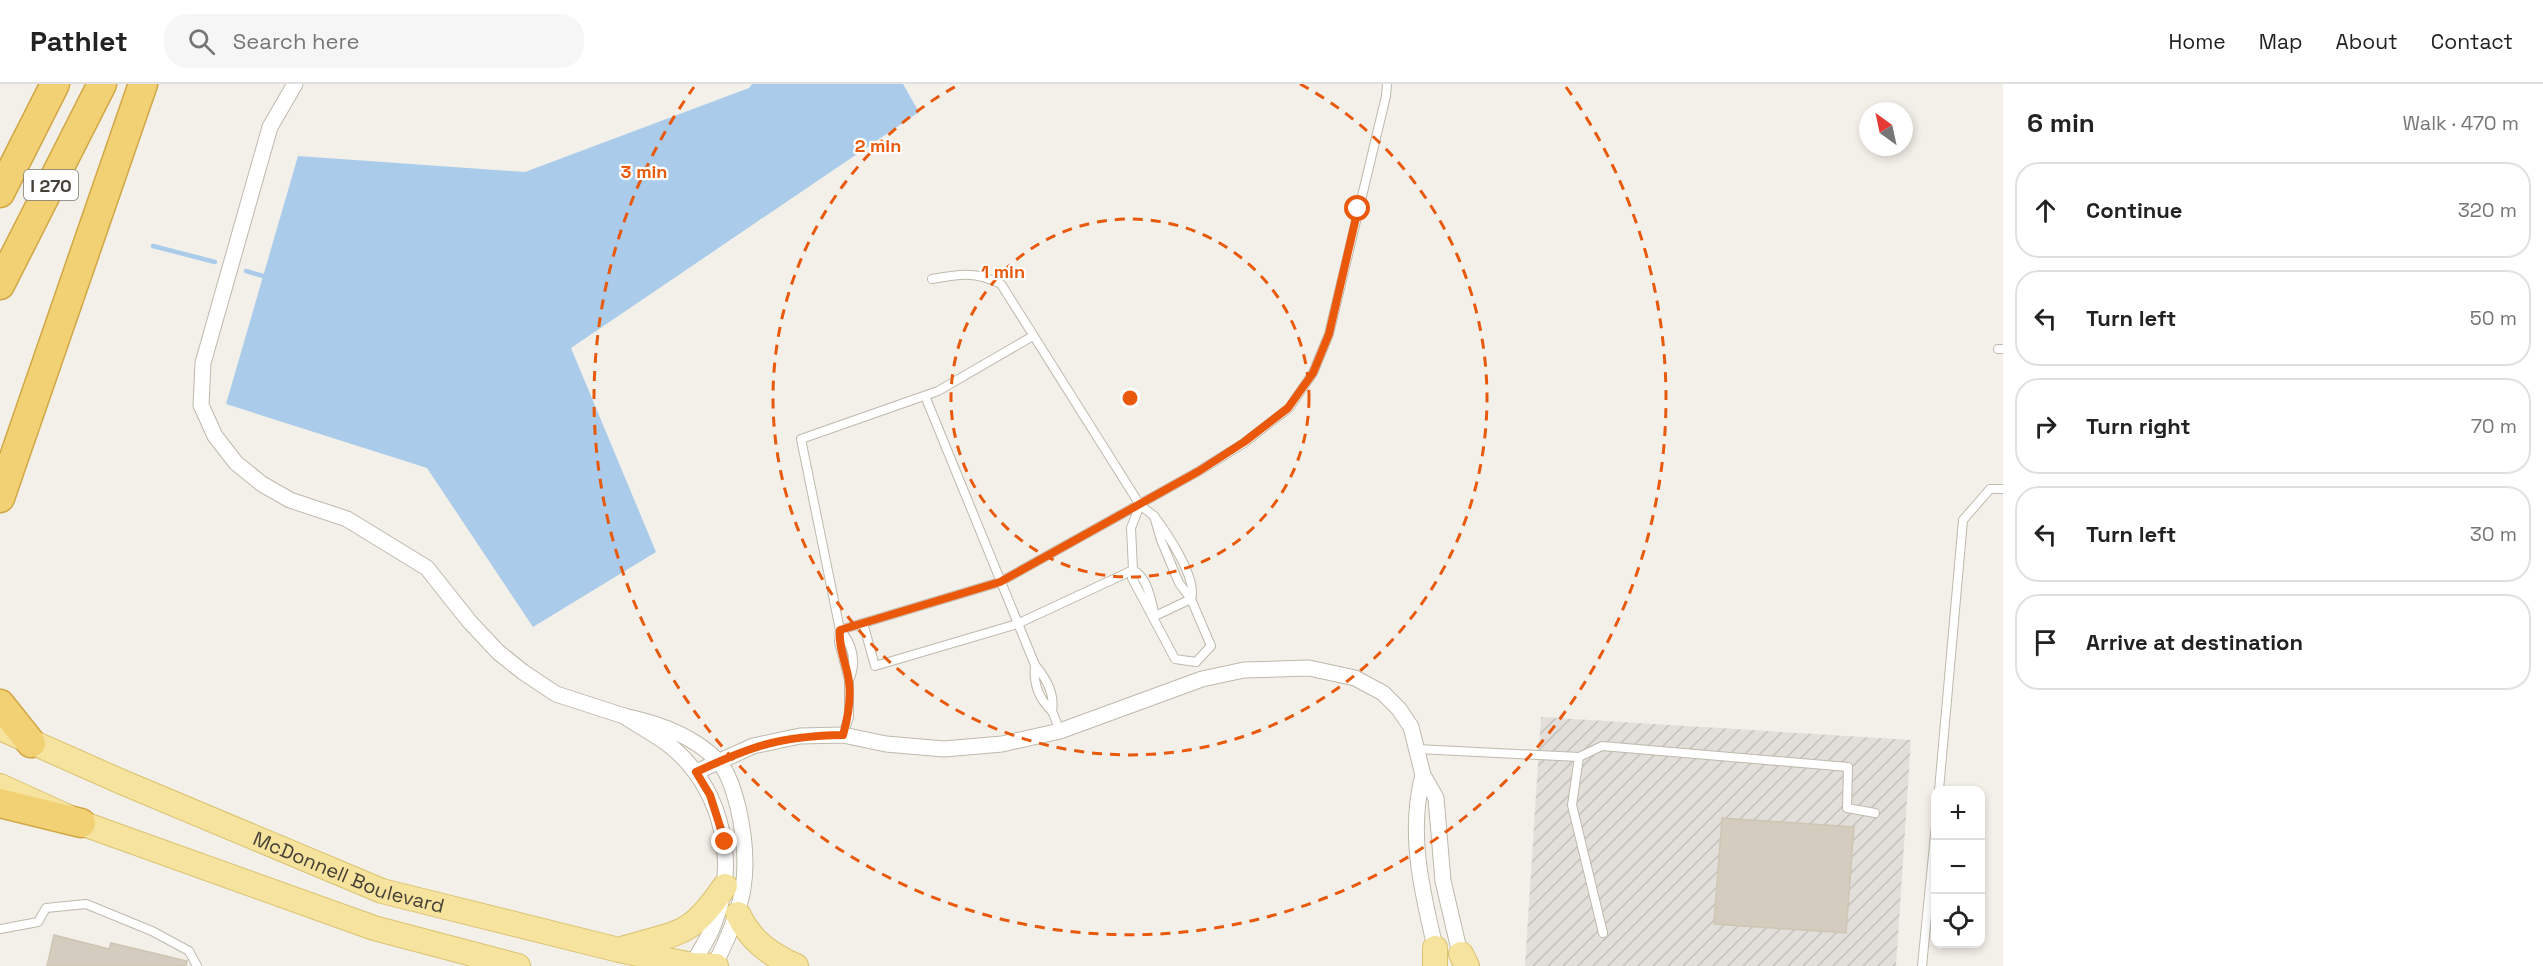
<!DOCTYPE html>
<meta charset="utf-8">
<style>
:root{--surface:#fff;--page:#f6f6f6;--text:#222;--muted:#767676;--line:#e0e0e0}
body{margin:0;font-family:"Space Grotesk",sans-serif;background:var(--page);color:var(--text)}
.controls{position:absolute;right:18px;bottom:18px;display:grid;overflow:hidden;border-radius:12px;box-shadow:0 3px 9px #0003}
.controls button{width:54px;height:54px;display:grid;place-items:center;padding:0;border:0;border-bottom:2px solid var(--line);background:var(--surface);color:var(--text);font:30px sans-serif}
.compass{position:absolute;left:1859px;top:18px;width:54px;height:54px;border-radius:50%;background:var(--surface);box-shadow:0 3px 9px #0003;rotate:327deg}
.stop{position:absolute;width:18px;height:18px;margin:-14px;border:4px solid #ea580c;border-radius:50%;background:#fff}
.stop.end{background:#ea580c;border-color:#fff;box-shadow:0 2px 6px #0008}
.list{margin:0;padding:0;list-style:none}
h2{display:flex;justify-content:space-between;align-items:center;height:78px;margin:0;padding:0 24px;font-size:26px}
h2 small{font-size:20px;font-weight:400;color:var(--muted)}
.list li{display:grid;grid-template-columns:39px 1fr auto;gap:18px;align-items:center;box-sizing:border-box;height:96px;margin:0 12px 12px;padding:0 12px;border:2px solid var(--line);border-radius:24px}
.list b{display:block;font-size:22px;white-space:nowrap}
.list em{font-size:20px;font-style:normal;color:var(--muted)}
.icon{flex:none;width:33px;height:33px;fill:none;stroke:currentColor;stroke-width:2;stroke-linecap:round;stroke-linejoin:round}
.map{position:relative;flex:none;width:2003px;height:882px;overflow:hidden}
header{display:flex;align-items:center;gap:36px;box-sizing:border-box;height:84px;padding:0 30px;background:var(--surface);border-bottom:2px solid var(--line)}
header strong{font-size:28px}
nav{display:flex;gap:33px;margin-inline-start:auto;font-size:21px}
.search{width:420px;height:54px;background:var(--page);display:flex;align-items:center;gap:15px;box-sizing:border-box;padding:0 21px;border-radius:24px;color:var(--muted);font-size:22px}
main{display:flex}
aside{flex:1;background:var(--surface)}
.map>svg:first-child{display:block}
.industrial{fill:url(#industrial-furrows)}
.water{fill:#aaccea}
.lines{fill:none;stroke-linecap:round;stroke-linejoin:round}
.stream{stroke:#aaccea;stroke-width:4.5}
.building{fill:#d4cdbf;stroke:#cec5b3;stroke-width:1.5}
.service-casing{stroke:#beb9ac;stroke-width:10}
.minor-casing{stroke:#beb9ac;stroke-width:17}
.primary-casing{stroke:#dac26f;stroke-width:26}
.motorway-casing{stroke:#d1a745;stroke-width:31}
.service{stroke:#fff;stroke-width:8}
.minor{stroke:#fff;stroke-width:15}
.primary{stroke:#f6e39e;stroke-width:24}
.motorway{stroke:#f2d174;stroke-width:28}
.route{stroke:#ea580c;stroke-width:8}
.ring{fill:none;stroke:#e8590c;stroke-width:3;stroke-dasharray:10 8}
.labels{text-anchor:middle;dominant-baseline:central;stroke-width:4.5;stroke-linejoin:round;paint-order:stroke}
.shield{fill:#fff;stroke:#7e7a74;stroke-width:1.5}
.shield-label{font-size:18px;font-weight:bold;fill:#464138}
.street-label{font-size:20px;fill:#464138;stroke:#fff}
.centre{fill:#e8590c;stroke:#fff;stroke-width:3}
.ring-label{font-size:18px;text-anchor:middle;font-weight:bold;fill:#e8590c;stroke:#fff;stroke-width:4.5;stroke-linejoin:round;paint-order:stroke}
</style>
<header>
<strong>Pathlet</strong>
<div class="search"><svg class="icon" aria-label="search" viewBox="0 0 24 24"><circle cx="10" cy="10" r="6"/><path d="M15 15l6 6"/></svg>Search here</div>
<nav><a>Home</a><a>Map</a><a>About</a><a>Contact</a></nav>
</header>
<main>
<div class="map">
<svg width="2003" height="882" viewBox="0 0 2003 882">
<defs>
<pattern id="industrial-furrows" width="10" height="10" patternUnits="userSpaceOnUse" patternTransform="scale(1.5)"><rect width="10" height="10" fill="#e2dfda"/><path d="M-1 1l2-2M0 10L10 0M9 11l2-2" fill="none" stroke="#c3c1bc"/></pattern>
</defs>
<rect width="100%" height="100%" fill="#f3f0e9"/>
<!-- industrial -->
<polygon class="industrial" points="1541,633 1911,656 1896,882 1525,882"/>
<!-- water -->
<polygon class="water" points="752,0 903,0 919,28 571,264 656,468 533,543 427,384 226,320 298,72 525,88 749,4"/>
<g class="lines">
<!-- stream -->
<g class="stream">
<polyline points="153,162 215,178"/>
<polyline points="246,187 263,192"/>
</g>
</g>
<!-- building -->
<g class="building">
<polygon points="1722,734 1854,743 1846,849 1714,840"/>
<polygon points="54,851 109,865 111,859 187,877 186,882 47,882"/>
</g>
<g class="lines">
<!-- service casing -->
<g class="service-casing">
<g id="service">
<polyline points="1033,252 938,307 801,355 840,546 1000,498 1199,387 1244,359 1289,324 1313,289 1329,250 1386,12 1387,0"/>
<polyline points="1998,265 2003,265"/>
<polyline points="925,312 1035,581"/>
<polyline points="1140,421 1154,432 1161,456 1179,499 1191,515 1211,562 1196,578"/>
<path d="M1154,432c13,17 44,63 37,83l-36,17c-4,-15 -7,-39 -22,-46l-1,8 43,81 21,3"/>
<path d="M863,539l12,43 142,-42 116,-54 -2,-42 9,-23 -139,-221c-26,-13 -41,-10 -69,-5"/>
<path d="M840,546c13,14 17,33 9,50l-10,-38z"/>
<path d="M1035,581c11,13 20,30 17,46 -13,-12 -19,-28 -17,-46z"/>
<polyline points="1052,627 1060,647"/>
<polyline points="843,651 849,633 849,596"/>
<polyline points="1417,665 1579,673 1572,721 1603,849"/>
<polyline points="1579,673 1602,662 1848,683 1847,724 1875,729"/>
<polyline points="1939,706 1963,436 1990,405 2003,405"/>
<polyline points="0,845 38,838 46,824 86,820 152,847 189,867 197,882"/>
<polyline points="1922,882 1936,741"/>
</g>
</g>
<!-- minor casing -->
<g class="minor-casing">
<g id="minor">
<polyline points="295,0 270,43 203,279 201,321 215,352 236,379 262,400 290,416 347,435 427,484 469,537 498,568 523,588 556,610 624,632"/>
<polyline points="696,688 753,662 800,652 843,651 886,660 944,665 1002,660 1060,647 1202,595 1244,586 1309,584 1355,594 1383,609 1399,625 1411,643 1423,691 1436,714 1443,797 1462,878"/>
<path d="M1423,691c-16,61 0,120 14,180"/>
<path d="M691,882c8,-14 19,-29 24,-45 23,-59 7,-130 -41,-172 -15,-13 -34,-22 -50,-33 34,7 69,19 94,45 11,12 16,31 20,46 15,66 6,100 -24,159"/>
</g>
</g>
<!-- primary casing -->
<g class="primary-casing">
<g id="primary">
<path id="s1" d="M0,644l122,54 260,109 237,59 73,15 24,1"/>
<polyline points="0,702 81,739 374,844 518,882"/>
<path d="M738,830c13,27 31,40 58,52"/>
<path d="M625,864c56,-17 64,-10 100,-62"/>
<polyline points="1435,864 1435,882"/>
<polyline points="1461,870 1467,882"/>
</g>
</g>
<!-- motorway casing -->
<g class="motorway-casing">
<g id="motorway">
<polyline points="0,109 55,0"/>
<polyline points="0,201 102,0"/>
<polyline points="0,414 143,0"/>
<polyline points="0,620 31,659"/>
<polyline points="0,719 81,739"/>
</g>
</g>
<!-- service -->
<use href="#service" class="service"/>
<!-- minor -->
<use href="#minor" class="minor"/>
<!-- primary -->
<use href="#primary" class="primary"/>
<!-- motorway -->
<use href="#motorway" class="motorway"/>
</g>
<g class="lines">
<!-- route -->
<path class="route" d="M725,758l-15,-47 -14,-23c56,-26 84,-36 147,-37 5,-17 8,-35 6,-53 -2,-17 -11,-34 -9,-52l160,-48 199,-111 45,-29 44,-34 25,-35 16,-39 29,-125"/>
</g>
<!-- distance rings -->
<g class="ring">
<circle cx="1130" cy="314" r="179"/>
<path d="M1300 0A357 357 0 1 1 960 0"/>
<path d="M1566 3A536 536 0 1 1 694 3"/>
</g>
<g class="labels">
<!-- shield labels -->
<rect class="shield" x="24" y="86" width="54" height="30" rx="4.5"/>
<g class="shield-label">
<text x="51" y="101">I 270</text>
</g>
<!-- street labels -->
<g class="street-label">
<text stroke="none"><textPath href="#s1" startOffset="378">McDonnell Boulevard</textPath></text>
</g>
</g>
<circle cx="1130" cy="314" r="9" class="centre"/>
<g class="ring-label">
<text x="878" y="68">2 min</text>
<text x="644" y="94">3 min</text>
<text x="1003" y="194">1 min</text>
</g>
</svg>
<div class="controls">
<button>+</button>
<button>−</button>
<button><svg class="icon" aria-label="locate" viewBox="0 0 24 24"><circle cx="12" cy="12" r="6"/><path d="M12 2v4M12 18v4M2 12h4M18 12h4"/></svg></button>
</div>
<svg class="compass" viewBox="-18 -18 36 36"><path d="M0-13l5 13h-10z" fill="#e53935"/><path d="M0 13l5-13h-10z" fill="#767676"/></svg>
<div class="stop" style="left:1358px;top:125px"></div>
<div class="stop end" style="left:725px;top:758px"></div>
</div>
<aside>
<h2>6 min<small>Walk · 470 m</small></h2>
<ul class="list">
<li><svg class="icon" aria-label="ahead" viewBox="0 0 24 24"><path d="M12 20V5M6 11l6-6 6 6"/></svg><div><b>Continue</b></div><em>320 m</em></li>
<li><svg class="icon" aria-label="left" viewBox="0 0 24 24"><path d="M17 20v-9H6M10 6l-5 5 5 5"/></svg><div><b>Turn left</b></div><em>50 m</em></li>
<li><svg class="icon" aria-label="right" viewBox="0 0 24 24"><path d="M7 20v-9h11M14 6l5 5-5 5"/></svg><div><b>Turn right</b></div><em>70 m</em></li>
<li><svg class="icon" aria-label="left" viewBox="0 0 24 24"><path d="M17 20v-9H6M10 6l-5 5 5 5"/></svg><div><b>Turn left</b></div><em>30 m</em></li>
<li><svg class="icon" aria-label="arrive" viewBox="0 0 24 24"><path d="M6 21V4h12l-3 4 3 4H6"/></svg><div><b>Arrive at destination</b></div></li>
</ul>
</aside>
</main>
